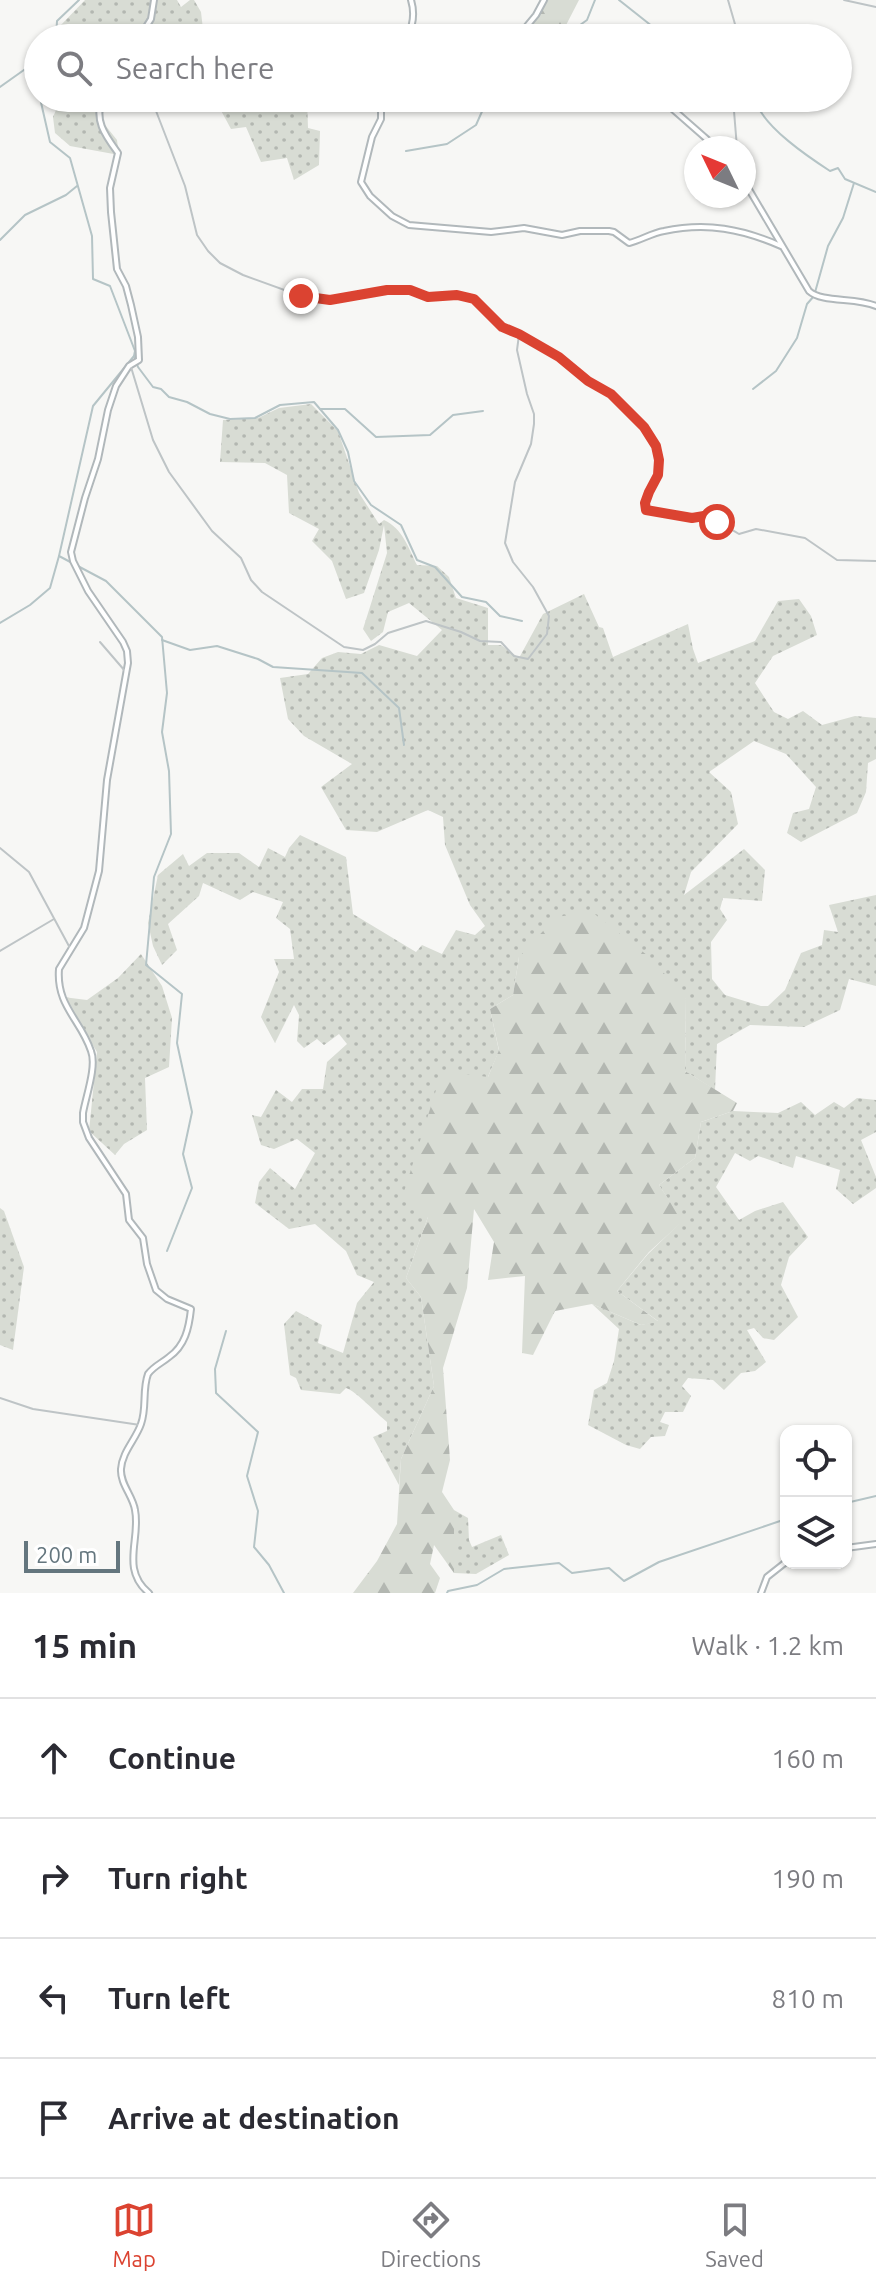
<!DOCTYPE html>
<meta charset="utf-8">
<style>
:root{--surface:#fff;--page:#f2f2f3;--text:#2b2b33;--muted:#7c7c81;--line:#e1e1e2;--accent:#db4331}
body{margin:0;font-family:Ubuntu,sans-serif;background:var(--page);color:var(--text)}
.controls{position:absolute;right:24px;bottom:24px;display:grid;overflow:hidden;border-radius:16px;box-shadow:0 2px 6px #0004}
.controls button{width:72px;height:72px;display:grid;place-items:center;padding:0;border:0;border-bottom:2px solid var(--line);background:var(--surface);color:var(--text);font:40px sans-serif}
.compass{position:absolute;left:684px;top:136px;width:72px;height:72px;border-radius:50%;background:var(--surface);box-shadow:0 2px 6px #0004;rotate:313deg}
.scale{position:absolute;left:24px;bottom:20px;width:96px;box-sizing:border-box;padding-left:8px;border:4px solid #64767e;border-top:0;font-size:22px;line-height:28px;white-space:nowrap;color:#64767e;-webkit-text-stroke:6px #fff;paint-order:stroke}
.stop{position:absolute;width:24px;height:24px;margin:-18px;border:6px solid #db4331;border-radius:50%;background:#fff}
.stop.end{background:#db4331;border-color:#fff;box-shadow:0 2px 8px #0008}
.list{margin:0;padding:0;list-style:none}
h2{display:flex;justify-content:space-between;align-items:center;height:104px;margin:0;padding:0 32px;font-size:34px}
h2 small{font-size:26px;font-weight:400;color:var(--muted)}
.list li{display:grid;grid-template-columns:52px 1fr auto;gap:24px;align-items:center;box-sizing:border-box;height:120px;padding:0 32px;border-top:2px solid var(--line)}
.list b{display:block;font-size:30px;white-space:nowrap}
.list em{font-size:26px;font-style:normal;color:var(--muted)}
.icon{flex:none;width:44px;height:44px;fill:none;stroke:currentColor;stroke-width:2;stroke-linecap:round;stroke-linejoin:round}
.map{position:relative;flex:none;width:876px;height:1593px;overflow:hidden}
.search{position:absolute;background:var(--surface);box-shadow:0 2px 6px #0004;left:24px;right:24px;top:24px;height:88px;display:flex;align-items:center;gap:20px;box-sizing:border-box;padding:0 28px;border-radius:44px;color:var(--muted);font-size:30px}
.sheet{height:584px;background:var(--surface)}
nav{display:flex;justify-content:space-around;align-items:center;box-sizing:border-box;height:112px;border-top:2px solid var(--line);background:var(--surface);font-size:22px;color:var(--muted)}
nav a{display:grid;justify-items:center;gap:4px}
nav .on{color:var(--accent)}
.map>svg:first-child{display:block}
.grass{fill:url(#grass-dots)}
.forest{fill:url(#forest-firs)}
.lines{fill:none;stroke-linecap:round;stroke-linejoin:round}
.stream{stroke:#b5c4c6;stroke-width:2}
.secondary-casing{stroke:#b1b8bb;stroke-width:8}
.street{stroke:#bec4c6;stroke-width:2}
.secondary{stroke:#fff;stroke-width:4}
.route{stroke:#db4331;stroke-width:10}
</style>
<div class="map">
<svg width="876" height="1593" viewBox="0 0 876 1593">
<defs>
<pattern id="grass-dots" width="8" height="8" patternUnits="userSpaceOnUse" patternTransform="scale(2)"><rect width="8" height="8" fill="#d8dcd4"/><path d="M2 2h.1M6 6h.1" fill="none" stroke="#b3b7b1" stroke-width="1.8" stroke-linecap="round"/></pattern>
<pattern id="forest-firs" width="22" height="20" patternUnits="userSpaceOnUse" patternTransform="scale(2)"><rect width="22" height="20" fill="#d8dcd4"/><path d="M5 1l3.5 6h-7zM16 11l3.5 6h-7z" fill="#b3b7b1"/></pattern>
</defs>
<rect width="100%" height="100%" fill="#f7f7f5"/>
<!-- grass -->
<g class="grass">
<polygon points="85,0 177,0 181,7 190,0 194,0 201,12 204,38 59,38 60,26"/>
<polygon points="50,98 108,98 101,120 117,140 119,155 70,146 55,133 53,117 56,110"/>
<polygon points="226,98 307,98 308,128 320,131 319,165 294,180 287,158 261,162 246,127 231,129 218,105"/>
<path d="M311,404l27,27 21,62 20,31 5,-4c19,9 24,27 33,45l20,1 12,11 7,21 32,10v37h13l18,13 24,-44 41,-20 15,33 4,1 10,29 75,-33 5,25 5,14 57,-22 23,-40 21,-2 12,17 6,19 -44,21 -18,27 19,29 14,7 15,-8 19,14 33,-9 21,2v41l-8,4 -2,29 -9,21 -56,29 -14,-9 6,-20 16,-4 7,-22 -30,-33 -32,-13 -45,31 22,20 7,32 -47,48 -7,23 60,-46 21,21 -3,31 -39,-3 -3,11 7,11 -16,22 1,37 13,16 36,11h7l17,-16 16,-37 21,-8 2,-15 14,2 -9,-27 47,-10v91l-27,-7 -9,31 -36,17 -54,-2 -33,19 -2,46 -30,-19 1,-72 -167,-42 -6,38 -23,14 9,42 -71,166 -22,61 15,19 13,89 -33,73 -2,26 -26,-48 14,-6v-9c-10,-8 -31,-31 -41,-34l-6,6 -39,-4 -5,-12 -6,-3 -6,-51 12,-13 26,14 -4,18 25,10 14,-50 17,-21 -17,-7 -11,-24 -31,-27 -26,5 -34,-26 4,-21 11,-14 25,21 20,-36 -18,-14 -23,10 -13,-4 -9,-30 9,2 15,-27 16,12 10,-13h21l4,-27 20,-18 -8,-10 -15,11 -7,-6 -13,9 -7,-7 2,-26 -5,-10 -19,38 -14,-26 18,-45 -5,-13h20l-4,-30 -14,-11 7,-16 -30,-10 -13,8 -37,-17 -4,13 -31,28 9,26 -15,15 -9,-19 -5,-23 10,-48 25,-21 6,12 18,-13h32l20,14 9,-19 17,9 4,-9 11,-13 46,22 7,57 63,38 6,-7 20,9 14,-24 19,5 10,-9 -15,-21 -25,-60 -2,-28 -15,-7 -51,22 -31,-2 -25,-43 31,-23 -48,-28 -16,-17 -8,-41 28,-4 14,-16 16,-6 23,2 18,-9 38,11 25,-26 -33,-27 -21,9 -5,20 -12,9 -8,-12 24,-76 -3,-28 -5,25 -15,43 -18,6 -14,-38 -20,-20 7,-12 -30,-16 -2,-38 -22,-12 -45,-1 3,-42 35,-2 21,-10z"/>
<polygon points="141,954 162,986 172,1018 169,1067 145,1078 147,1130 124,1144 115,1155 89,1131 97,1052 63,997 87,1000 118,978"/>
<polygon points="857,1098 876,1100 876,1132 861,1140 876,1177 876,1188 853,1204 836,1189 840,1170 796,1156 793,1168 758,1156 750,1161 735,1153 716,1187 739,1220 755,1211 783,1202 808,1237 789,1257 781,1285 798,1317 774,1340 763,1338 754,1328 747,1330 766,1362 755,1371 741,1373 724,1390 713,1380 688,1378 682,1386 691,1396 683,1412 665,1412 660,1422 669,1425 665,1436 651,1437 640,1449 626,1445 588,1425 594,1390 607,1383 614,1361 619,1329 592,1304 641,1325 658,1321 617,1291 648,1254 682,1221 659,1185 695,1158 701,1122 733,1111 778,1113 801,1102 815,1115 834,1102 844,1108"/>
<polygon points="0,1208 4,1211 24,1267 13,1350 0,1345"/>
<polygon points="454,1510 468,1518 469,1540 472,1547 501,1535 509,1555 476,1574 454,1573"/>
</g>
<!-- forest -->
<g class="forest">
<polygon points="544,0 579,0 563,31 554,38 502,38 513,26 530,25"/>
<polygon points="592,912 652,959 686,999 685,1071 737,1103 733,1111 701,1122 695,1158 659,1185 683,1221 649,1252 617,1291 659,1322 641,1325 592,1304 555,1311 533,1355 522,1353 525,1276 488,1280 494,1242 474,1209 467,1288 443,1368 450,1460 442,1492 454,1510 454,1573 434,1545 430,1564 440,1578 435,1593 353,1593 377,1561 397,1524 401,1459 434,1386 421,1297 406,1278 428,1217 402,1198 442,1071 488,1077 499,1050 490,1009 513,995 519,957 556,917"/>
</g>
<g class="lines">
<!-- stream -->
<g class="stream">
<polyline points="619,0 667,38"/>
<polyline points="56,38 57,21 79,0"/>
<polyline points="562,38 587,20 595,0"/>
<polyline points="38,66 34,69 38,89"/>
<polyline points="0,87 38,60"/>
<polyline points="40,98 50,142 70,158 92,236 93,279 110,286 135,351 134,356 93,406 59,556 106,581 162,637 167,693 162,732 169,771 171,834 154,877 146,965 182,994 177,1043 192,1112 183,1154 192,1188 167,1251"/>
<path d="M735,98l21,5c11,26 51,53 74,68l8,-3 7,11 31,13"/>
<polyline points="406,151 447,144 476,125 488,98"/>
<polyline points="0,240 25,215 66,195 77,186"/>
<polyline points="134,356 138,367 153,387 161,389 169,397 187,402 210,414 230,419 255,418 280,405 314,402 338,430 348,452 354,481 371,505 401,525 417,560 435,567 462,597 486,602 500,616 522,621"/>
<polyline points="753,389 776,371 797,338 807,304 814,296 828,246 843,218 854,183"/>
<polyline points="320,409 345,409 376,437 430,435 453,415 483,411"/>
<polyline points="0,623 30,605 50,588 59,556"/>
<polyline points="162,640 190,650 217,646 258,659 273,667 362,673 399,708 404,745"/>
<polyline points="226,1331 215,1369 216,1393 258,1432 247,1476 258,1511 254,1547 269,1565 284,1593"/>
<polyline points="846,1503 876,1496"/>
<polyline points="447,1593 448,1591 477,1585 504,1569 559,1563 572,1573 609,1568 624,1581 659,1562 786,1519"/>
</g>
<!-- secondary casing -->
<g class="secondary-casing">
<g id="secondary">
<polyline points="139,38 151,19 154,0"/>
<path d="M407,38c6,-12 8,-25 4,-38"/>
<polyline points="517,38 536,15 544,0"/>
<path d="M102,98c-8,23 3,37 16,55l-8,35 1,24 6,57 9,17 5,19 7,32 1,23 -10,6 -13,20 -8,24 -10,49 -13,39 -14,54 2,9 15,30 35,51 4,9 1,12 -21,117 -8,91 -15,57 -25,41c-3,37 22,51 32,82 6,15 -5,45 -8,62v9l6,16 37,56 3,26 14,18 4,26 9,26 11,9 24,10c-2,19 -6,37 -22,48 -7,6 -15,9 -21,17 -6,16 -1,34 -7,50 -5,15 -19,28 -20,45 -1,15 12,27 14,41 6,29 -15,59 14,83"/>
<path d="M381,98v21l-9,18 -11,45 9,14 22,20 17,9 82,7 33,-4 38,7 18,-4h29l5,1 15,11c12,-3 23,-10 35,-12 43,-9 78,-2 117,15"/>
<polyline points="660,98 717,148"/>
<path d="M744,181l65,110c13,12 47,6 67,15"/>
<polyline points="846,1548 876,1544"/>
<polyline points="761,1593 767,1577 786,1562"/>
</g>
</g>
<!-- street -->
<g class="street">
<polyline points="728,0 739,38"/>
<polyline points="844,0 876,7"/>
<path d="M151,98l34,88 12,49 11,16 12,12 23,12 58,21 21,3h19l46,-9h23l18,7 29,-2 17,4 22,24 63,34 29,24 23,13 24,22 21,30 3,14 -1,15 -9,17 -4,16 3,4 44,6 18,-3c9,9 18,12 29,19l17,-5 49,9 32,22 39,1"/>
<polyline points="737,148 734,111 738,98"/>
<polyline points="131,367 153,440 169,472 212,531 241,558 251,580 262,592 344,647 363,650 375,644 388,633 426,621 461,632 480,641 501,642 514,656 528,659 547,634 549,616 533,587 513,562 505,543 515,482 531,444 534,424 534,414 527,394 517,350 519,335"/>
<polyline points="100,642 125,671"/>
<polyline points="0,848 29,872 70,948"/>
<polyline points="0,951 54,919"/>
<polyline points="0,1398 33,1409 140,1425"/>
</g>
<!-- secondary -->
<use href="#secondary" class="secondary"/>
</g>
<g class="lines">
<!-- route -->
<polyline class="route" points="301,296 330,300 387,290 410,290 428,297 457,295 474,299 502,327 519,334 559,357 588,381 611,394 644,427 656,446 659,460 658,475 649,492 645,503 646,510 692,518 710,515 717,522"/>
</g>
</svg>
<div class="controls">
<button><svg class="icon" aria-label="locate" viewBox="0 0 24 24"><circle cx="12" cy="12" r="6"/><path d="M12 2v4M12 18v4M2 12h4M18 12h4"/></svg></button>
<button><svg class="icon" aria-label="layers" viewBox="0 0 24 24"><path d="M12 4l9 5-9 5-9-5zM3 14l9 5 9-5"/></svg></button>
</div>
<svg class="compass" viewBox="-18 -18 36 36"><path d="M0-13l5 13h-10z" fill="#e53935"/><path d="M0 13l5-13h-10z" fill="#7c7c81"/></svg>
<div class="scale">200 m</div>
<div class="stop" style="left:717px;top:522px"></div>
<div class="stop end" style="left:301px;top:296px"></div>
<div class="search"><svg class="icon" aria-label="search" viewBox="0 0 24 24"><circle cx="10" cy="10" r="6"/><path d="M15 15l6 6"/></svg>Search here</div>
</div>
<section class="sheet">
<h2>15 min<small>Walk · 1.2 km</small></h2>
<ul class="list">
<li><svg class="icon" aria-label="ahead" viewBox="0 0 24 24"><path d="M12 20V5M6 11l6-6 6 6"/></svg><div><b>Continue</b></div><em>160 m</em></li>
<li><svg class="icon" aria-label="right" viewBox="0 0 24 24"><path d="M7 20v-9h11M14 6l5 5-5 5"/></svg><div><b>Turn right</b></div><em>190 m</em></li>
<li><svg class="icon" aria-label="left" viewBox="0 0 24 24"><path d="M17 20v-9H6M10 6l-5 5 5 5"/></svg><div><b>Turn left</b></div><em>810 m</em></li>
<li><svg class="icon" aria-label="arrive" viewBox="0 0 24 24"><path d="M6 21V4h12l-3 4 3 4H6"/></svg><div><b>Arrive at destination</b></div></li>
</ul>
</section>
<nav>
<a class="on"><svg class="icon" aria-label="map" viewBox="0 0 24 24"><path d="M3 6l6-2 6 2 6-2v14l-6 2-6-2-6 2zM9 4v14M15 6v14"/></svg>Map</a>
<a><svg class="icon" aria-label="directions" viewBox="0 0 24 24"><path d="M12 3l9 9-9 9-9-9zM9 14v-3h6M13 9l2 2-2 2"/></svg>Directions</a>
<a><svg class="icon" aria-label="saved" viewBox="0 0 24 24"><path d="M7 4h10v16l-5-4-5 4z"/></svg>Saved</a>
</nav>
